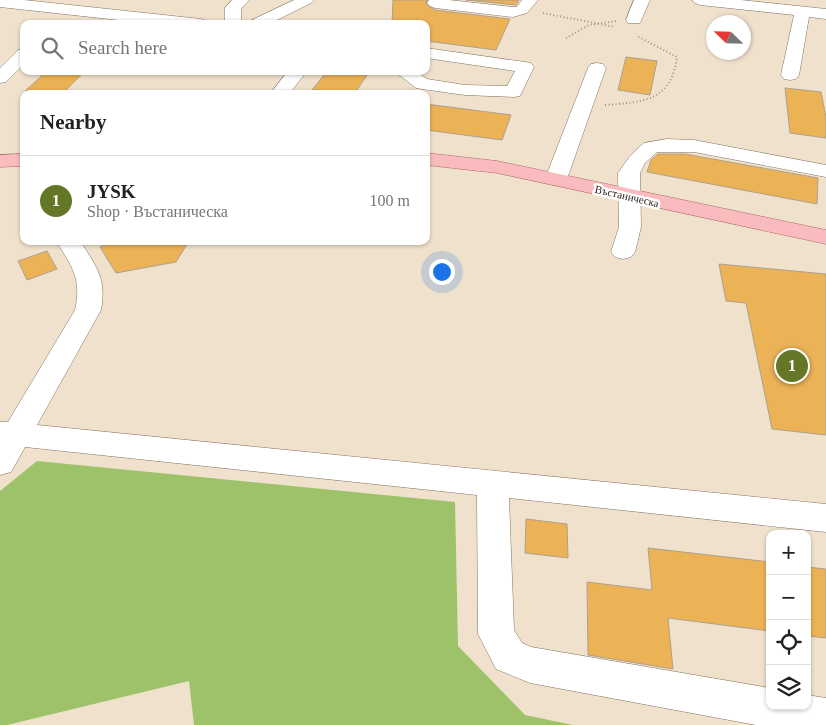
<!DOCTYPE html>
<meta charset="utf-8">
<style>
:root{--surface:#fff;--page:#f6f6f6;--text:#222;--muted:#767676;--line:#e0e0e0;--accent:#647726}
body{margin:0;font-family:Georgia,serif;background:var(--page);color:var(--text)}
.controls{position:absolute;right:15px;bottom:15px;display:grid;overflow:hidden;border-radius:10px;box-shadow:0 1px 4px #0004}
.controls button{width:45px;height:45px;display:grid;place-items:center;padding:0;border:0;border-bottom:1px solid var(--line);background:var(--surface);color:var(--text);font:25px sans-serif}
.compass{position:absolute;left:706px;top:15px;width:45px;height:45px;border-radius:50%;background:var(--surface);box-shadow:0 1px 4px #0004;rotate:293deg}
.you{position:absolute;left:441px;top:271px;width:18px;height:18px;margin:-12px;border:4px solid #fff;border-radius:50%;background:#1a73e8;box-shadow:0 0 0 8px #1a73e833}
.badge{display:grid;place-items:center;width:32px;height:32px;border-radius:50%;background:var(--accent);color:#fff;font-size:16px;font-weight:700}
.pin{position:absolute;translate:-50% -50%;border:2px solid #fff;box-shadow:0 1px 5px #0006}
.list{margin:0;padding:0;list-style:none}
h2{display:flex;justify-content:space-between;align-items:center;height:65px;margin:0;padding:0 20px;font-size:21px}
h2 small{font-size:16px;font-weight:400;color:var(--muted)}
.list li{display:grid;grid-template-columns:32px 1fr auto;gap:15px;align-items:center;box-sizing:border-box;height:90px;padding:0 20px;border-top:1px solid var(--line)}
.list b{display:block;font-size:19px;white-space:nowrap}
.list p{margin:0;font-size:16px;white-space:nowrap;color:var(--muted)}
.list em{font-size:16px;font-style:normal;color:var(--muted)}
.icon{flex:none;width:28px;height:28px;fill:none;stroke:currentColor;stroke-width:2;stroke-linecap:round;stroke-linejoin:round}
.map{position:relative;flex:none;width:826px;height:725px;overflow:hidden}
.search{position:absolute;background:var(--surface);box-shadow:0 1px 4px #0004;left:20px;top:20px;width:410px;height:55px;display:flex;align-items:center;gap:12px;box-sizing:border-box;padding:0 18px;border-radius:10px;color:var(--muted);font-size:19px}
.panel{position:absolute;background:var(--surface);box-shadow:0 1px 4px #0004;left:20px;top:90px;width:410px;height:155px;border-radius:10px}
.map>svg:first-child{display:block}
.green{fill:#9ec269}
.building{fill:#ecb256;stroke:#aea08c}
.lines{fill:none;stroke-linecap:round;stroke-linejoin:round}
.minor-casing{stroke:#817360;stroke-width:1}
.major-casing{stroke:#ab6666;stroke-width:1}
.path{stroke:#9e9383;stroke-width:2;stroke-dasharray:1 2.5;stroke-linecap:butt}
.minor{fill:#fff;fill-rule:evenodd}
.major{fill:#f9bbbe;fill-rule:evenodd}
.labels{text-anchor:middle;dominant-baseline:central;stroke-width:5;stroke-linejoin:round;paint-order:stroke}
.far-street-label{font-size:11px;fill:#221c15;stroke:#fff}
</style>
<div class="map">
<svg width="826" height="725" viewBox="0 0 826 725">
<rect width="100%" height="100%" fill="#f0e1cc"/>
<!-- green -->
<polygon class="green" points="37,461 455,502 458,646 525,715 573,725 194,725 189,681 7,725 0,725 0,491"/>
<!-- building -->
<g class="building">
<polygon points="393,0 427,0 426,4 435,10 510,19 496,50 426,41 426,24 392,24"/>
<polygon points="466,0 519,0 516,5"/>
<polygon points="626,57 657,61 650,95 618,90"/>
<polygon points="47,71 85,71 62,94 25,91"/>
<polygon points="327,71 370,71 354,94 309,94"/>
<polygon points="785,88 821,92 826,117 826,138 790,133"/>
<polygon points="426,104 511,115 502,140 426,130"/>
<polygon points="658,154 685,154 818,178 817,204 647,172 651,160"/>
<polygon points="116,241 189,241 176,262 116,273 100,247"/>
<polygon points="47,251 57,269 27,280 18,261"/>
<polygon points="719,264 826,274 826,435 772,429 746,303 726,301"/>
<polygon points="526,519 567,524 568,558 525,553"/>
<polygon points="648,548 770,562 770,631 668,618 673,669 588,655 587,582 652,590"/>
<polygon points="807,567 826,569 826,638 807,636"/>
</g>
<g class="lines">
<!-- minor casing -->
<g class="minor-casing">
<g id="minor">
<polygon points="0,0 24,0 201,19 207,21 209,24 155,24 0,7"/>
<polygon points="232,0 249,0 241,9 241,24 225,24 225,8"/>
<polygon points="294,0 314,0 311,3 269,24 248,24 250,21"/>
<polygon points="429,0 449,0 513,7 517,7 522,0 538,0 527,13 513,17 435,8 430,6 427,3"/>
<polygon points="634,0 650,0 640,23 628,23 626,20"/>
<polygon points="692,0 741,0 826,9 826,19 809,17 799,75 796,79 790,80 784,79 781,75 794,15 700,5 695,3"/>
<polygon points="426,48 525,62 531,63 534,67 520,96 514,97 465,95 422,89 416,88 394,71 415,71 427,79 465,85 507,86 515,71 426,58"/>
<polygon points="24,49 24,64 6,82 0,83 0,68 18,50"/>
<polygon points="597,63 603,64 606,68 567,179 564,184 556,185 548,184 545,179 588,68 591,64"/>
<polygon points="288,71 307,71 289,94 270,94"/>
<polygon points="667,139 694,140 826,165 826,177 694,152 657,152 645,163 640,173 641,227 635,252 631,257 623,259 615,257 611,252 619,227 618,173 630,156 644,143"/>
<path d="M56,241h24c16,25 27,38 21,69l-64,115 789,79v28l-317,-34 5,132 8,13 9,4 239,41v18h37v-11l19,3v27h-70l-226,-42 -34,-14 -18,-35 -1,-139 -452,-48 -14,25 -11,3v-53h8l67,-112c7,-31 -3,-44 -19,-69z"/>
</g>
</g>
<!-- major casing -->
<g class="major-casing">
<g id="major">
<polygon points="426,153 497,161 826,230 826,244 497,173 426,165"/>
<polygon points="24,154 24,166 0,167 0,155"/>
</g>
</g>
<!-- path -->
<g class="path">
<polyline points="543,13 615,27"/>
<polyline points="566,38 589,25 616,21"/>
<path d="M605,105c38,-3 66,-3 72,-48l-40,-21"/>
</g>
<!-- minor -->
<use href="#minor" class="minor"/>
<!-- major -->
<use href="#major" class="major"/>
</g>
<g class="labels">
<!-- far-street labels -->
<g class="far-street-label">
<text transform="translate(627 196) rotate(13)">Въстаническа</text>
</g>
</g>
</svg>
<div class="controls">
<button>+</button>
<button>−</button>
<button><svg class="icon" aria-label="locate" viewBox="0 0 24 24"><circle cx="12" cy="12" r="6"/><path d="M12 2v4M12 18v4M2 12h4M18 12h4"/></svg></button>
<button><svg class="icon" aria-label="layers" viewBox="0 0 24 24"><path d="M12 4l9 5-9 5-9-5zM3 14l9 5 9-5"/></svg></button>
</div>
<svg class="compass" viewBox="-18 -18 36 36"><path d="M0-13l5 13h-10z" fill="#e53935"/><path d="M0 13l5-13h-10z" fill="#767676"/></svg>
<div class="you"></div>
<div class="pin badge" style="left:792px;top:366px">1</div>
<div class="search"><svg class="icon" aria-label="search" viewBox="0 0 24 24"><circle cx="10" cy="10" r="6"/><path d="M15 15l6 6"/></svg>Search here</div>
<section class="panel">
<h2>Nearby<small></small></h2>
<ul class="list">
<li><span class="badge">1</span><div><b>JYSK</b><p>Shop · Въстаническа</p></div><em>100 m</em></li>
</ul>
</section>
</div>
